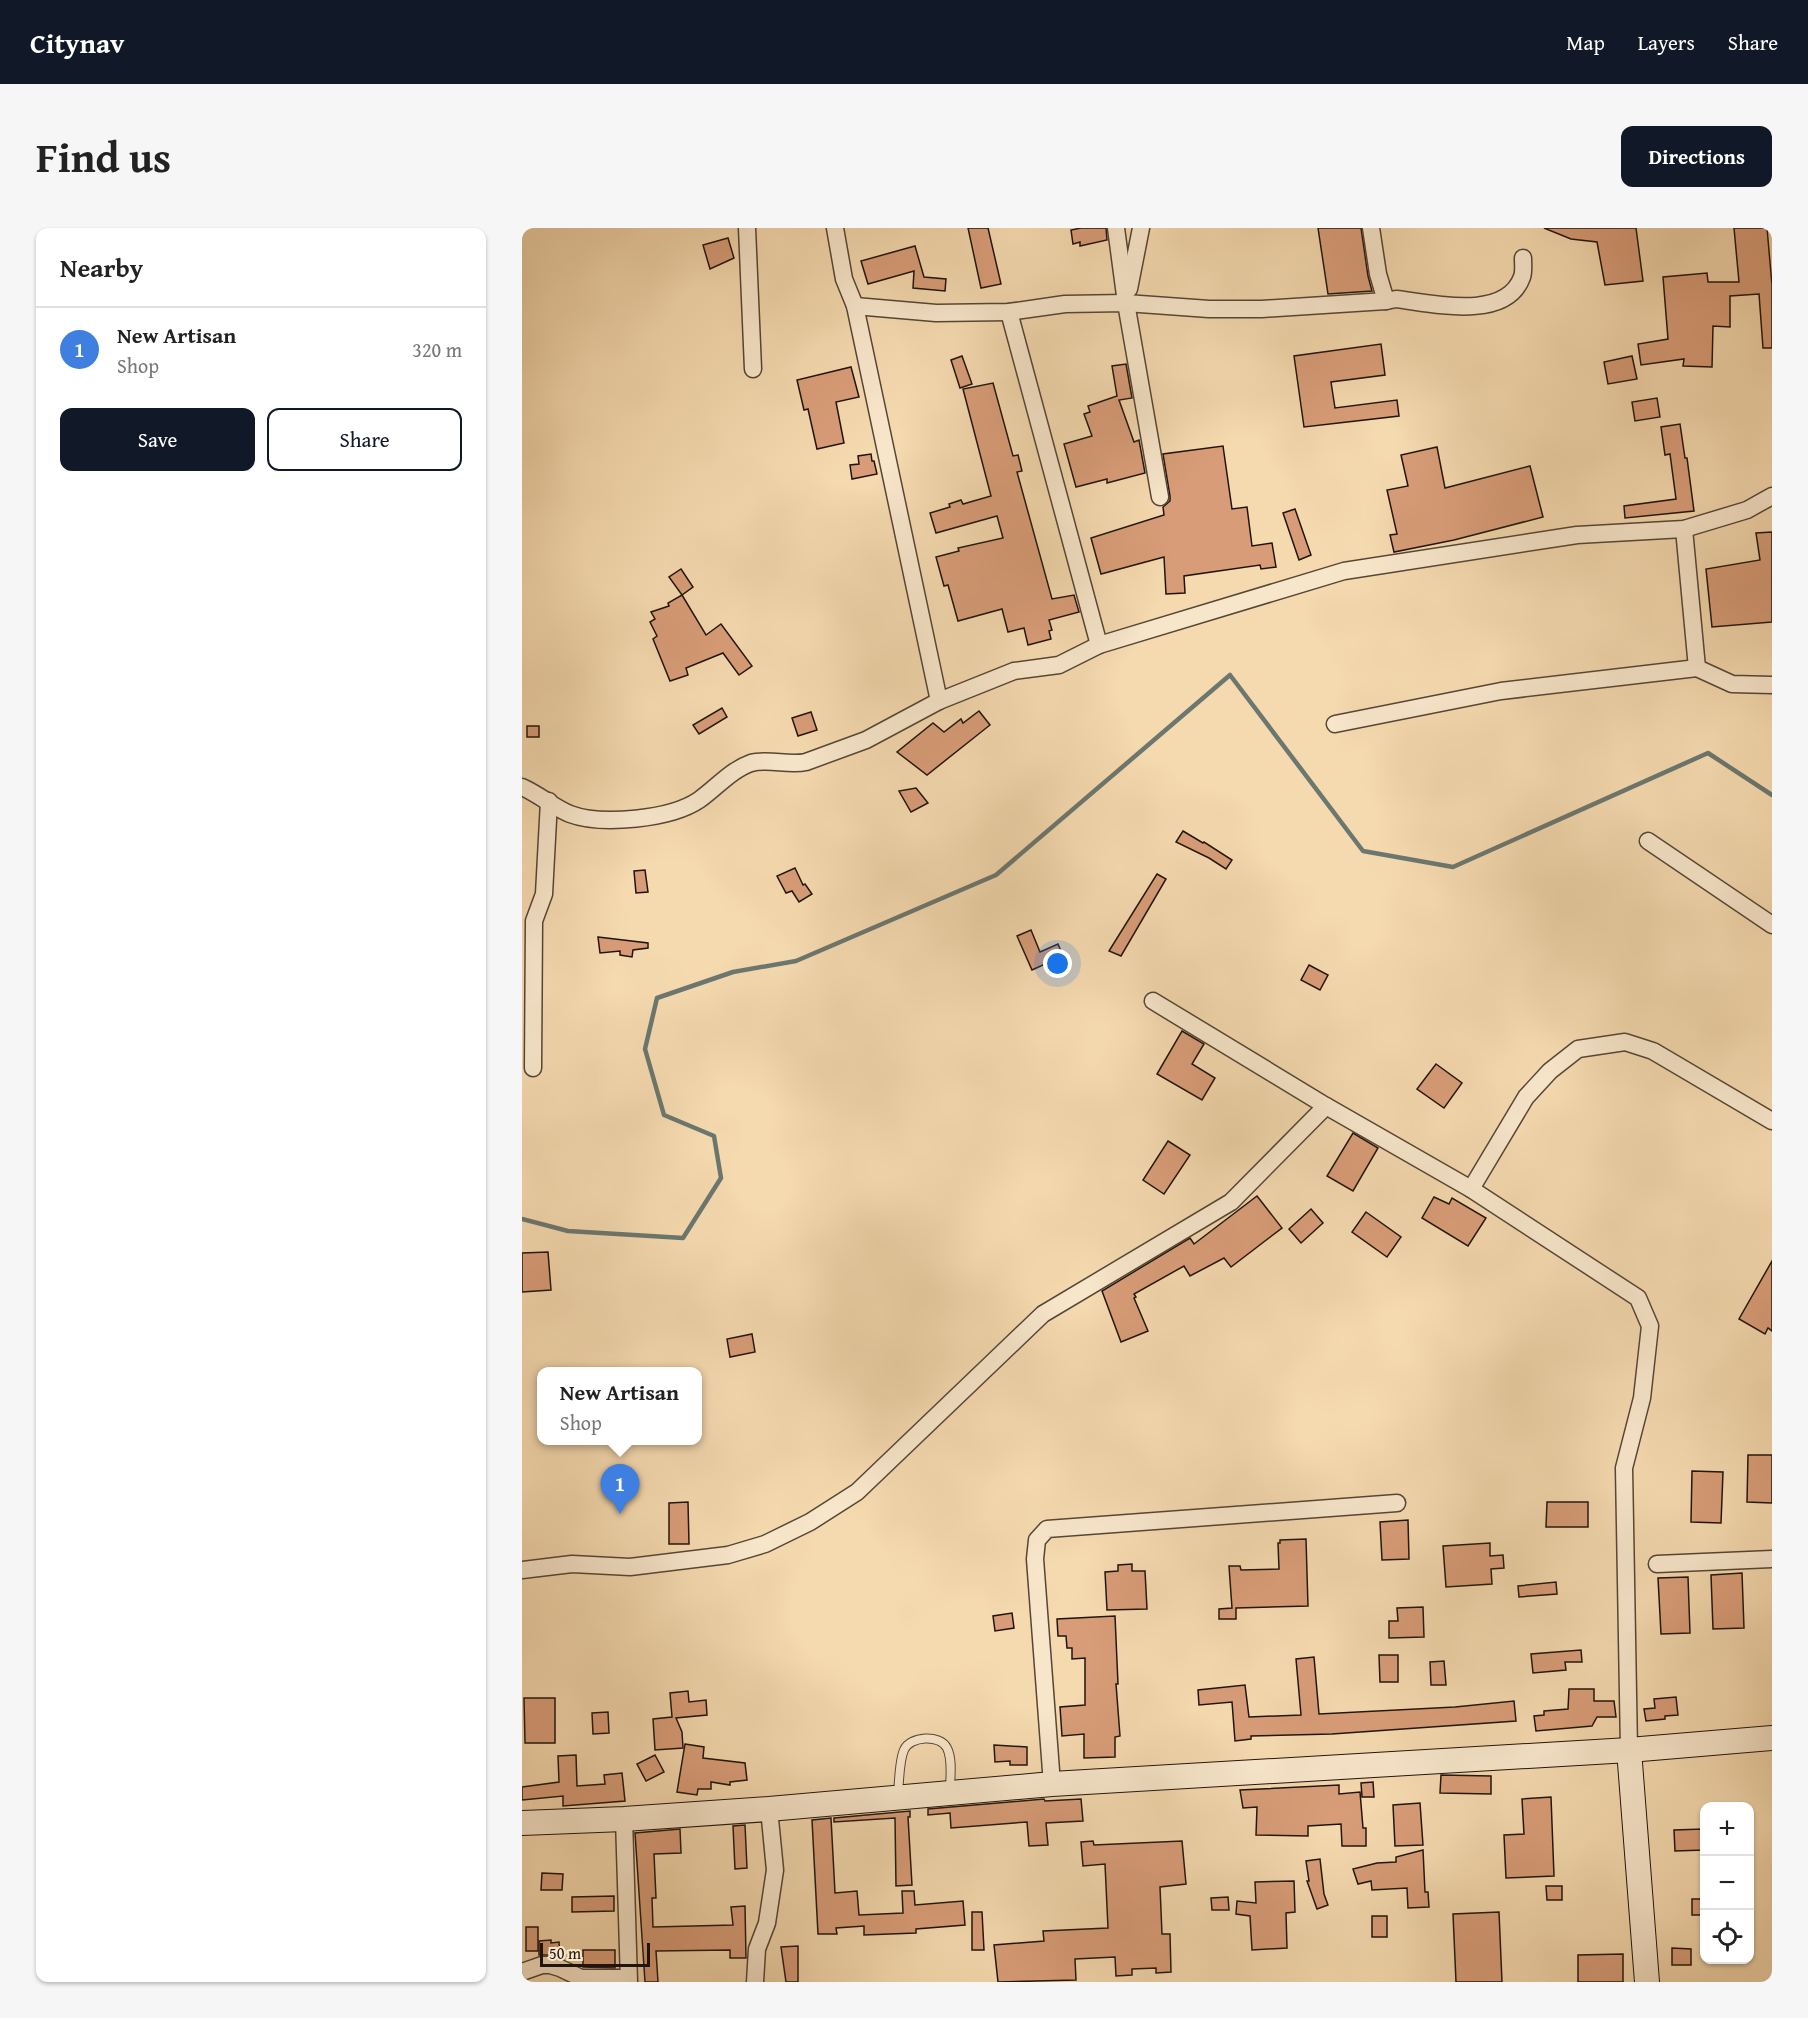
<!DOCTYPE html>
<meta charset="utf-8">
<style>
:root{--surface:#fff;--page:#f6f6f6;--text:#222;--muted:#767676;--line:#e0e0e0;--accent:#111827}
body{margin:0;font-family:"Gentium Book Plus",serif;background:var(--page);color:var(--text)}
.controls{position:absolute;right:18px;bottom:18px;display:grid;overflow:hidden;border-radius:12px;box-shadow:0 2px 4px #0004}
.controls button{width:54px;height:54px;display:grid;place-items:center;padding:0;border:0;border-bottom:2px solid var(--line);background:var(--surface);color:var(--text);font:30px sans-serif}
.scale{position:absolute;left:18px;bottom:15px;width:110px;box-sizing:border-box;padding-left:6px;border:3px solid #20150d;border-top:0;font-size:16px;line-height:21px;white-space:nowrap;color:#20150d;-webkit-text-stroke:4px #f8e6cb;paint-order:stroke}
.you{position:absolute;left:536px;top:736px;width:21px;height:21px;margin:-15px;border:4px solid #fff;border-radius:50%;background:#1a73e8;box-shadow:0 0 0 9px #1a73e833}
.badge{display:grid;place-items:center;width:39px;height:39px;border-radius:50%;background:var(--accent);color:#fff;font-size:20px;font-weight:700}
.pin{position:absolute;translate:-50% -50px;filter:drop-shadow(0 2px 3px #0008)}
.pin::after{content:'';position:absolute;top:32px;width:21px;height:18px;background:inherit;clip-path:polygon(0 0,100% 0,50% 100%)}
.popup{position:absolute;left:15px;top:1139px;width:165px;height:78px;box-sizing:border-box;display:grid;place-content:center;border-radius:12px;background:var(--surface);filter:drop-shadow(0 2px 4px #0005);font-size:20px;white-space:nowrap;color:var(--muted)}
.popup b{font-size:22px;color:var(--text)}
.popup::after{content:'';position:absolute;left:50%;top:100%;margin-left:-12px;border:12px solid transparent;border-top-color:var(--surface)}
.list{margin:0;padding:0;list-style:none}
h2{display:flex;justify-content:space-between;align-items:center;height:78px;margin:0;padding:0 24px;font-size:26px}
h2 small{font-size:20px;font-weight:400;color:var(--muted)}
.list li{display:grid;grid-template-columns:39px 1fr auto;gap:18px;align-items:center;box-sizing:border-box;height:84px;padding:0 24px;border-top:2px solid var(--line)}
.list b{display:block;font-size:22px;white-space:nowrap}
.list p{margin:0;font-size:20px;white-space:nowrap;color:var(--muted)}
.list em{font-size:20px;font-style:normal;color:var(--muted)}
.actions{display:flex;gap:12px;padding:18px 24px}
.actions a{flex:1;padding:14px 0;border:2px solid var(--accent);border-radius:12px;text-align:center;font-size:21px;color:var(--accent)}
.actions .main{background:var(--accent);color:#fff}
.icon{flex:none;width:33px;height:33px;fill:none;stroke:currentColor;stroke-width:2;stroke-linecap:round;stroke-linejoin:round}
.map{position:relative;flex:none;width:1250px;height:1754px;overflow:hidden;border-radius:12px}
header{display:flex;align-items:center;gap:36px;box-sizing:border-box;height:84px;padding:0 30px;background:var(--accent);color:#fff}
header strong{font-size:28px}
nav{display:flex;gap:33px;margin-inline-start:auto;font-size:21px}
.intro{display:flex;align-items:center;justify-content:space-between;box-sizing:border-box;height:144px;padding:0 36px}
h1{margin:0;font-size:42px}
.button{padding:15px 27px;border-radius:12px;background:var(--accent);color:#fff;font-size:21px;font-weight:700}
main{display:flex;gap:36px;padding:0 36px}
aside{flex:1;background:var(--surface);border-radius:12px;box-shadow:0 2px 4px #0004}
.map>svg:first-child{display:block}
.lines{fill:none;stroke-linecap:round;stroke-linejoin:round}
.stream{stroke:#6b776f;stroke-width:4.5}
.building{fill:#d89d78;stroke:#20150d;stroke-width:1.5}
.lane-casing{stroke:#554636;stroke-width:10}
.street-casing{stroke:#554636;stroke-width:19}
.secondary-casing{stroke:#20150d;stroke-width:26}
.lane{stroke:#f8e6cb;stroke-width:8}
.street{stroke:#f8e6cb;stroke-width:16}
.secondary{stroke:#f8e6cb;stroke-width:24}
</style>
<header>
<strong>Citynav</strong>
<nav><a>Map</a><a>Layers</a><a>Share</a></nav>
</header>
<div class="intro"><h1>Find us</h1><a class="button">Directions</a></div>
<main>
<aside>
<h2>Nearby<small></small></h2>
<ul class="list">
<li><span class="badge" style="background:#3f7fe0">1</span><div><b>New Artisan</b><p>Shop</p></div><em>320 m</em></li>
</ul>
<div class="actions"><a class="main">Save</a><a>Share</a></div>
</aside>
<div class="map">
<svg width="1250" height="1754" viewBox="0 0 1250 1754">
<rect width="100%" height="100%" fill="#f5d9af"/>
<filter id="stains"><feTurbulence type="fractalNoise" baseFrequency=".00333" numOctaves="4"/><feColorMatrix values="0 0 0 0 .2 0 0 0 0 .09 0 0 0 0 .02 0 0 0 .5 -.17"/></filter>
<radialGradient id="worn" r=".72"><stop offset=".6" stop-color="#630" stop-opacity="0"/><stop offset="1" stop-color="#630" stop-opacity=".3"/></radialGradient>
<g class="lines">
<!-- stream -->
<polyline class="stream" points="0,991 46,1003 161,1010 199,950 192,908 142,887 123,821 135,770 211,744 274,733 474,647 708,447 841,623 931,639 1186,525 1250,567"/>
</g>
<!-- building -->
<g class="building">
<polygon points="446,0 466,0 479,56 459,60"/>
<polygon points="559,0 584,0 585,12 558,18 558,14 551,16 549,2"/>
<polygon points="796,0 839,0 846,48 850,63 806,66"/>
<polygon points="1022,0 1114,0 1121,53 1083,57 1075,14 1049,11"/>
<polygon points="1212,0 1245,0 1250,57 1250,120 1241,120 1237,66 1208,68 1208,99 1191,98 1190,139 1161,138 1162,131 1119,137 1116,116 1146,111 1141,49 1185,45 1186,54 1217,54"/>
<polygon points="206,10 212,30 188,41 181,17"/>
<polygon points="393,18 402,49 424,51 423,63 391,60 392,43 346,56 339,33"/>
<polygon points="859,116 863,147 809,154 813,180 875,172 877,188 782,199 772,128"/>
<polygon points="440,128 450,156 438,160 429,132"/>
<polygon points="1110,128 1115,151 1086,156 1082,134"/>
<polygon points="604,136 610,170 597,172 612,214 617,212 623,245 585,255 585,251 554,259 542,216 570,208 562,186 568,184 566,178 595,168 590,138"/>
<polygon points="329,139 337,169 314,174 322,215 295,221 286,181 282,182 275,152"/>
<polygon points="471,155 491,228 496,227 500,243 495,244 530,371 552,367 557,384 527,392 530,402 527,403 529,411 506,417 502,400 486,404 480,381 436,393 426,357 422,358 414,329 437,323 436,320 481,310 475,288 414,305 408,285 428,279 427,276 439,272 441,276 469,268 441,161"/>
<polygon points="1135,170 1138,189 1113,193 1110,174"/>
<polygon points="1158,196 1163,230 1165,230 1172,283 1103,290 1102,278 1154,271 1148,226 1143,227 1139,199"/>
<polygon points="701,218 710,281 725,279 730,318 750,315 754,339 739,341 738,337 662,348 663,365 644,366 642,329 579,346 569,310 642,287 641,279 648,273 648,268 641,226"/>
<polygon points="915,219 923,260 1008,238 1021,289 932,312 872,324 868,307 875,306 865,262 886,258 879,227"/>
<polygon points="349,226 350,233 352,233 355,246 330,251 328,237 337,236 336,228"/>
<polygon points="773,281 789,327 777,332 761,285"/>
<polygon points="1250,304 1250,394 1190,399 1184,341 1238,332 1234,305"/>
<polygon points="159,341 171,359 160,367 147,349"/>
<polygon points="160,367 184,407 199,396 230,438 217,447 201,425 164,440 166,447 148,453 131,411 135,408 128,394 133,391 129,384 147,378 146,375"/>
<polygon points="200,480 205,489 177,506 171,497"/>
<polygon points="457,483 468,497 405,547 375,524 411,495 422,504 439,491 441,495"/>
<polygon points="289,484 295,502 276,508 270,490"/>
<rect x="5" y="498" width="12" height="11"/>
<polygon points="394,560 406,575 389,584 377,563"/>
<polygon points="661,603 681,615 682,614 710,632 704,641 687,630 654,614"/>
<polygon points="273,640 281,657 283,656 290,666 277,674 270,663 264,665 255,648"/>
<polygon points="123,642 126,664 114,665 112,643"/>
<polygon points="635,646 644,651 599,728 587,723"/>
<polygon points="509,702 518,724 536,716 541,728 510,742 495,708"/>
<polygon points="76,709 126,715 126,720 111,722 110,729 98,727 98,723 78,725"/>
<polygon points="787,737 806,747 798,762 779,752"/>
<polygon points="660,803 682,816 670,836 693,850 680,872 635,846"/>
<polygon points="914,836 940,855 922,880 895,861"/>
<polygon points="831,905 856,920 831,963 805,948"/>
<polygon points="646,913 668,927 642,966 621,952"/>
<polygon points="735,968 760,1000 709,1039 702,1030 668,1048 662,1038 612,1066 614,1069 612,1070 626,1103 599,1114 580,1063 668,1010 672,1016"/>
<polygon points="912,969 927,976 930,970 964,990 946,1018 900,990"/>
<polygon points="789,981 801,995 779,1015 767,1001"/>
<polygon points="844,984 879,1009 865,1029 830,1004"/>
<polygon points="26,1024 29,1062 0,1064 0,1025"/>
<polygon points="1250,1033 1250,1103 1246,1100 1243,1106 1217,1091"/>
<polygon points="230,1106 233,1124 208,1129 205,1111"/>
<polygon points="1226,1227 1250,1227 1250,1275 1225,1274"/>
<polygon points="1170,1243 1201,1244 1199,1295 1169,1294"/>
<polygon points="166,1274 167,1316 147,1316 147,1275"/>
<polygon points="1025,1274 1066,1274 1066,1299 1024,1299"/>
<polygon points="886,1292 887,1331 860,1332 858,1294"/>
<polygon points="784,1311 786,1378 714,1380 714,1391 697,1391 697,1381 710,1380 707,1338 718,1338 719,1342 757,1341 756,1315 758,1315 758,1312"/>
<polygon points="968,1315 968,1328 981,1327 982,1340 969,1341 970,1356 924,1359 921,1318"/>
<polygon points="610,1336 610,1343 623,1343 625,1381 585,1382 583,1344 596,1343 596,1337"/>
<polygon points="1220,1345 1222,1400 1191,1401 1189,1347"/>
<polygon points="1166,1349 1168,1405 1139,1406 1136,1350"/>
<polygon points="1034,1354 1035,1366 997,1369 996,1358"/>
<polygon points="901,1379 902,1409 867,1410 867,1393 876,1393 875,1380"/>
<polygon points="490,1385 492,1400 473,1403 471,1388"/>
<polygon points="593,1388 596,1456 594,1456 598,1508 593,1509 593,1529 562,1530 562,1506 540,1508 538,1479 563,1477 563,1430 550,1431 550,1420 545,1420 544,1408 536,1408 535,1391"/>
<polygon points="1059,1422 1060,1434 1043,1434 1044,1442 1011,1445 1009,1426"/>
<polygon points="857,1427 876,1427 876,1454 858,1454"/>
<polygon points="792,1429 797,1486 933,1479 992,1473 994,1493 810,1506 729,1508 729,1511 713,1513 710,1474 677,1477 676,1462 723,1457 727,1489 779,1487 774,1431"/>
<polygon points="922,1433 924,1457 909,1457 908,1434"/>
<polygon points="1047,1461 1072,1461 1072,1473 1092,1473 1094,1489 1075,1489 1070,1498 1014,1503 1012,1488 1022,1487 1022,1483 1046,1481"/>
<polygon points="166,1463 167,1474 184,1472 185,1487 154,1490 160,1504 161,1520 133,1522 131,1491 150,1489 148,1465"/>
<polygon points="1154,1469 1156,1487 1143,1488 1143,1491 1124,1493 1122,1481 1133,1480 1132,1471"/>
<polygon points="2,1470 33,1470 33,1515 3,1515"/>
<polygon points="86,1484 87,1505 71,1506 70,1485"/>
<polygon points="163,1516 182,1519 181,1530 223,1535 225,1552 208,1554 208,1557 189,1554 189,1561 176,1561 175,1567 155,1564"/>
<polygon points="472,1517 505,1519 505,1537 488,1537 488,1533 473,1534"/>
<polygon points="54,1527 55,1558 83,1556 82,1547 100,1545 103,1573 41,1578 41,1568 0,1572 0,1559 37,1554 36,1528"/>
<polygon points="133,1527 142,1544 124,1553 115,1536"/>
<polygon points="919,1547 969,1548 969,1566 918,1565"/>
<polygon points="851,1554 852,1569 840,1569 839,1555"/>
<polygon points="817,1557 817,1566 838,1564 841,1600 844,1600 844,1618 820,1618 819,1596 786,1598 786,1608 734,1607 735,1579 721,1580 718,1562"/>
<polygon points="1029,1569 1032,1648 984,1650 982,1607 1002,1606 1000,1571"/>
<polygon points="522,1571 523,1573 559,1571 561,1593 524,1595 526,1617 507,1618 505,1594 429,1600 428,1585 406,1587 406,1581"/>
<polygon points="898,1575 901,1617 873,1618 871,1577"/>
<polygon points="388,1583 388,1589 386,1589 390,1657 374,1658 373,1590 312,1594 312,1590"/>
<polygon points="309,1590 313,1665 335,1663 337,1687 381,1685 380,1663 392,1663 393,1677 441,1673 443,1697 394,1701 394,1705 342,1707 342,1698 314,1700 315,1706 296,1706 290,1592"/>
<polygon points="223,1597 225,1640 213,1641 211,1598"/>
<polygon points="158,1601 159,1625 132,1626 134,1670 130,1670 131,1699 211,1697 209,1679 223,1678 224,1730 208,1730 208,1722 134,1723 136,1754 123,1754 113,1605"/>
<polygon points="1182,1601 1182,1622 1153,1623 1152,1602"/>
<polygon points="571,1613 572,1617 660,1613 664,1656 638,1659 640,1706 648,1706 649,1744 634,1745 634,1740 610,1741 610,1747 594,1748 593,1729 553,1731 554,1752 476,1754 472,1717 522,1713 521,1703 586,1700 583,1636 561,1638 559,1614"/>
<polygon points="901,1622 903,1664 906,1664 907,1679 886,1680 885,1660 850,1662 849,1653 836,1656 831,1641 855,1635 874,1634 874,1629"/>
<polygon points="798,1631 802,1666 806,1677 795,1681 785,1653 787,1653 784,1633"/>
<polygon points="20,1645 41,1646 40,1662 19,1662"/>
<polygon points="772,1653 773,1684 764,1685 765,1720 730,1722 728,1688 714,1686 715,1673 734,1675 733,1654"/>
<polygon points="1024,1658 1040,1658 1040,1672 1025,1672"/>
<polygon points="92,1668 92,1683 50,1684 50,1669"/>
<polygon points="706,1669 707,1682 690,1682 689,1670"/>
<rect x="1170" y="1671" width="12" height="16"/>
<polygon points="450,1684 460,1684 462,1722 450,1722"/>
<polygon points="977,1684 980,1754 934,1754 931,1686"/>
<rect x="850" y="1688" width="15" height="21"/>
<rect x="4" y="1699" width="12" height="24"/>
<polygon points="29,1712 29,1715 37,1714 38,1727 17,1727 17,1713"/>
<polygon points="276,1718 276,1754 264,1754 259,1719"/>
<polygon points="1150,1720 1169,1721 1169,1737 1150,1737"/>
<polygon points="61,1722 93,1722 93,1740 61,1739"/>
<polygon points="1101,1726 1101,1754 1056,1754 1056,1727"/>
</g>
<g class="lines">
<!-- lane casing -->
<g class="lane-casing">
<path id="lane" d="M376,1568c1,-12 1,-35 6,-46 6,-14 36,-16 43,-2 6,12 3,30 3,42"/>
</g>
<!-- street casing -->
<g class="street-casing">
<g id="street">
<polyline points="225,0 231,141"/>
<polyline points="313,0 322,51 333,78 417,473"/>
<polyline points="594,0 604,75 638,269"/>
<path d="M849,0l7,46 8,27 10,-2c34,4 110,23 126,-22 2,-5 1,-13 1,-19"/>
<polyline points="607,61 619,0"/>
<polyline points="333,78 414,85 487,84 543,76 604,75 687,81 740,81 864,73"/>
<polyline points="487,84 577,417"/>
<polyline points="1162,301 1175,440"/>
<polyline points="813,496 979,463 1175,440 1210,456 1250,457"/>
<path d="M0,559c16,7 33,21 48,27 32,12 101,5 129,-14 17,-12 32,-30 52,-37 18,-5 37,3 55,-1l60,-22 73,-39 75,-30 45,-6 40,-20 245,-74 233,-36 107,-6 63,-19 25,-14"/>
<polyline points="1126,613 1250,697"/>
<polyline points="631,773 804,878 949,961 1116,1070 1128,1098 1120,1170 1102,1240 1107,1522"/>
<polyline points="11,840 12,693 22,666 27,573"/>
<polyline points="949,961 1004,869 1028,843 1056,821 1103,814 1131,823 1250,893"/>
<polyline points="1135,1336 1250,1331"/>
<polyline points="0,1342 50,1336 108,1339 206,1327 243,1316 288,1294 335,1264 521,1086 709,974 804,878"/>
<polyline points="530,1556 513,1331 515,1312 525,1301 875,1275"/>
<polyline points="102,1591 107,1754"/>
<polyline points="0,1744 20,1737 28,1737 38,1740 59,1750 106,1750"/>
<polyline points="233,1754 235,1721 245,1695 253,1642 247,1581"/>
</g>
</g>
<!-- secondary casing -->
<g class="secondary-casing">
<g id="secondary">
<polyline points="1107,1522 1125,1754"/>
<polyline points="0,1595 102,1591 247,1581 530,1556 1107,1522 1250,1510"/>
</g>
</g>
<!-- lane -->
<use href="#lane" class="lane"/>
<!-- street -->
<use href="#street" class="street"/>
<!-- secondary -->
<use href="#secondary" class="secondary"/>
</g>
<rect width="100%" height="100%" filter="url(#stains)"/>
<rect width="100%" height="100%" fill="url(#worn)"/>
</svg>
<div class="controls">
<button>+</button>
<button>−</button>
<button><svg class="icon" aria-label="locate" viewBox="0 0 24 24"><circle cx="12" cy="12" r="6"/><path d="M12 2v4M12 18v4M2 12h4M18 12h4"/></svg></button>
</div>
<div class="scale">50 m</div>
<div class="you"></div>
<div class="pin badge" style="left:98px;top:1286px;background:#3f7fe0">1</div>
<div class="popup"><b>New Artisan</b>Shop</div>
</div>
</main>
